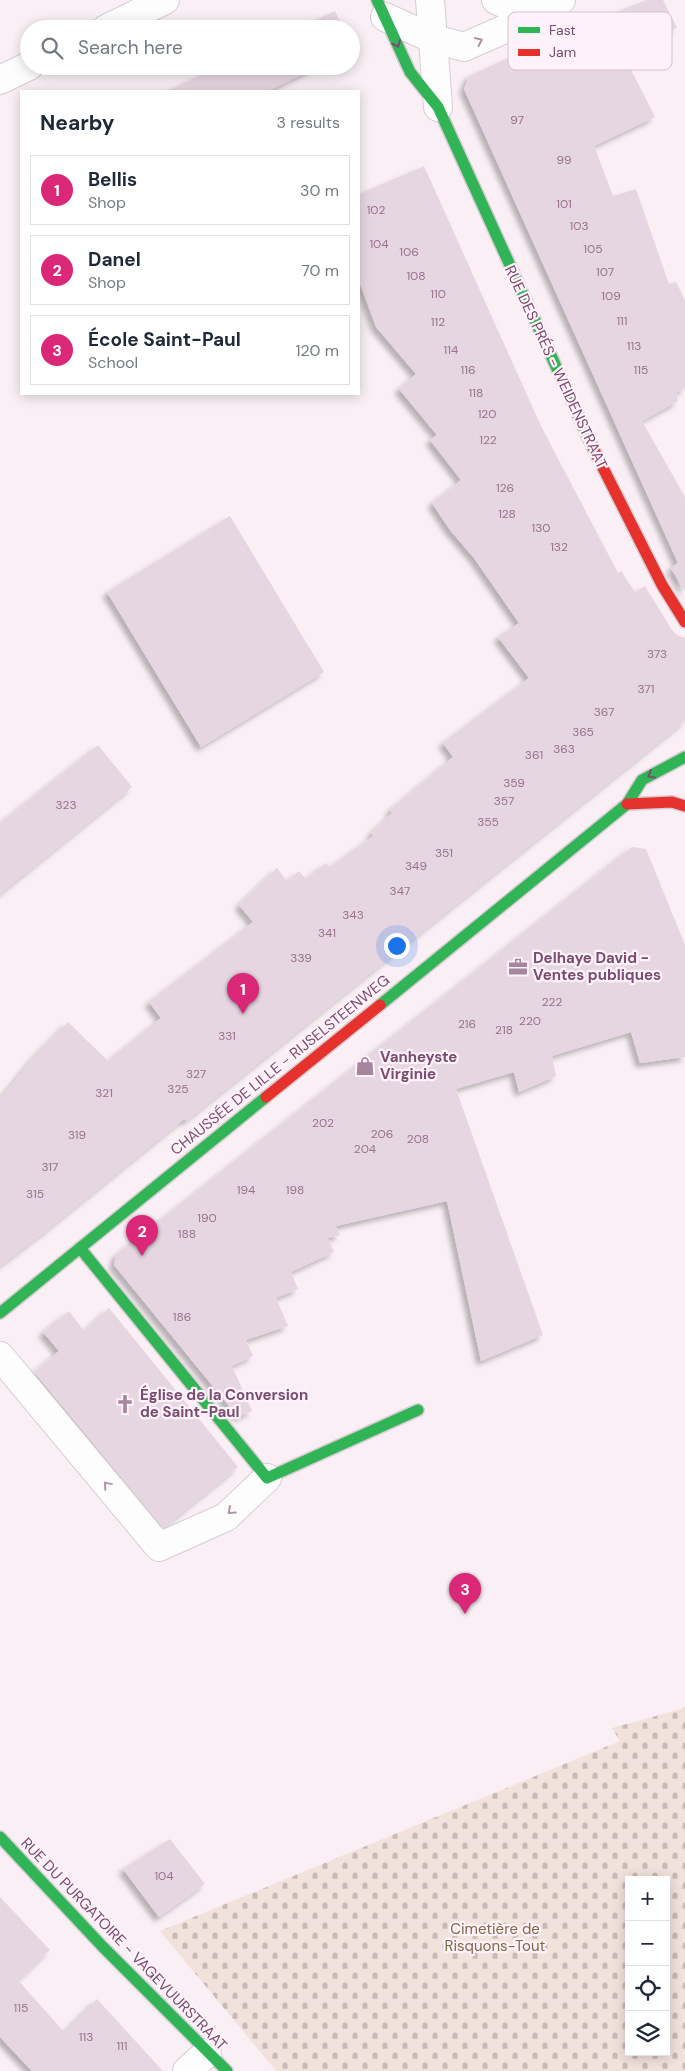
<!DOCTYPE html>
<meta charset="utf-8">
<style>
:root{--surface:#fff;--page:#f2f2f3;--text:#1f2937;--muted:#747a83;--line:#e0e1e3;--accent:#db2777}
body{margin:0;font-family:"DM Sans",sans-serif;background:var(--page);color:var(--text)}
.controls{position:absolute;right:15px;bottom:15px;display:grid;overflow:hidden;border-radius:0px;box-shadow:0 2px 12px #0003}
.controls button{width:45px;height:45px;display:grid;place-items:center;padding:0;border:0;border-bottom:1px solid var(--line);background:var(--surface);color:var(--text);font:25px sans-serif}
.you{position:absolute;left:396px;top:945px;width:18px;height:18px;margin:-12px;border:4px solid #fff;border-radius:50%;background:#1a73e8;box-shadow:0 0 0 8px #1a73e833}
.badge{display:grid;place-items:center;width:32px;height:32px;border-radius:50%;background:var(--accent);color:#fff;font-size:16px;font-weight:700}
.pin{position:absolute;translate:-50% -41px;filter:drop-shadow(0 1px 2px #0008)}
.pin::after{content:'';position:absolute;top:26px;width:18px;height:15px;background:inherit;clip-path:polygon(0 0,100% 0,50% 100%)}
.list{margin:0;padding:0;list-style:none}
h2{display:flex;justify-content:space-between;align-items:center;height:65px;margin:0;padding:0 20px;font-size:21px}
h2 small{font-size:16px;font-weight:400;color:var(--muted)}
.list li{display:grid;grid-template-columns:32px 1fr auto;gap:15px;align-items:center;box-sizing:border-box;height:70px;margin:0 10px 10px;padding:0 10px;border:1px solid var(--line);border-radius:0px}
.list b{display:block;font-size:19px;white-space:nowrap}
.list p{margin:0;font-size:16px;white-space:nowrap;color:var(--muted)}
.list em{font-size:16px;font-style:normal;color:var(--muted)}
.icon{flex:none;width:28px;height:28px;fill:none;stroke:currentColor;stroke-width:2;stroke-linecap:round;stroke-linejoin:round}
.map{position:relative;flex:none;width:685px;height:2071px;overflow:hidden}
.search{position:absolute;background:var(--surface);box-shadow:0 2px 12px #0003;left:20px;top:20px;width:340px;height:55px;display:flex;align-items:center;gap:12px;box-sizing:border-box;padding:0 18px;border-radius:28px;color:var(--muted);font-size:19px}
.panel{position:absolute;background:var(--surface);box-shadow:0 2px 12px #0003;left:20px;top:90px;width:340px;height:305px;border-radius:0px}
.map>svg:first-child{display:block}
.cemetery{fill:url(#cemetery-stones);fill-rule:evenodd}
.building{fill:#e6d6e1;filter:url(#shadow)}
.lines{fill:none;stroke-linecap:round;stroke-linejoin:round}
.street-casing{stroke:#d8ccd4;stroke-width:30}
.fast-casing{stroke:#d8cbd3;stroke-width:14}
.jam-casing{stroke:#d8cbd3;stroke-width:14}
.street{stroke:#fefdfd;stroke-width:28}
.fast{stroke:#30b455;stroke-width:11}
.jam{stroke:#e5322d;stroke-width:11}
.oneway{stroke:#ae93a9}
.oneway2{stroke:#794c71}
.labels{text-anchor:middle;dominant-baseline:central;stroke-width:4.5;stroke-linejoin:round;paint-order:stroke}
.number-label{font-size:12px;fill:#96718f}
.street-label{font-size:15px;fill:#794c71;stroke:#fff2f9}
.poi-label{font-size:15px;font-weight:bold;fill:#794c71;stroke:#fff2f9;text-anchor:start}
.park-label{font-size:15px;fill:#856746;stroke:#fff2f9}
.key{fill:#fff2f9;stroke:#d7c0d0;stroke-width:1}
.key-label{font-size:14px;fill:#794c71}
</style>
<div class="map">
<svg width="685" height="2071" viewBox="0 0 685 2071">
<defs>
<pattern id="cemetery-stones" width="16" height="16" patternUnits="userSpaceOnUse" patternTransform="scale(1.25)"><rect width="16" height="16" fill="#f2e2dc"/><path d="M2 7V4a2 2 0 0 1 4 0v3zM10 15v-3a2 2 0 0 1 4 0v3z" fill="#c9b9b7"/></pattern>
<filter id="shadow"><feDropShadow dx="-4.5" dy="4.5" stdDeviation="2.5" flood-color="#0004"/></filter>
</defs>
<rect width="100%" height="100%" fill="#f9eff4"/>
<!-- cemetery -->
<path class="cemetery" d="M685,1708v363h-409l-116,-140 460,-190 -8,-13zM629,1880h37v172h-37z"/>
<!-- building -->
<g class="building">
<polygon points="646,0 663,0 677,28 622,52 655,117 594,146 613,196 636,189 669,284 676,282 685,300 685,388 676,393 678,401 642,421 685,497 685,592 671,568 678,563 464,89 469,76 546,41"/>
<polygon points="335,11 344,29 298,29"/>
<polygon points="219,66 319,66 268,91 167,91"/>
<polygon points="424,166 541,426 618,573 621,571 635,592 645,586 672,630 677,635 685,638 685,721 186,1121 184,1119 47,1230 0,1266 0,1099 33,1058 68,1022 108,1061 161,1018 149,1002 253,922 239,905 277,868 287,881 299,871 306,879 326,863 330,867 373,836 371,833 392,813 390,810 453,757 443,743 529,678 498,637 519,623 474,558 450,530 432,503 461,480 430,440 437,435 399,389 416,374 376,327 359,281 359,194"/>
<polygon points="230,516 324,672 201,747 107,592"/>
<polygon points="98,745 132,787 0,894 0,823"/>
<polygon points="632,847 646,849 685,945 685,1057 640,1063 631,1032 552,1056 556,1076 519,1092 514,1072 456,1089 543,1335 481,1361 447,1201 336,1226 340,1235 328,1238 334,1252 291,1272 298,1289 276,1298 288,1326 246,1340 253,1356 232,1366 252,1411 238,1417 114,1265 116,1255"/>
<polygon points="109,1308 238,1467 163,1528 34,1372 59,1351 43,1332 69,1311 84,1331"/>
<polygon points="170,1839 205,1884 159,1917 123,1869"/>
<polygon points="0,1897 50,1950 18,1980 64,2032 97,1999 163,2071 32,2071 0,2037"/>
</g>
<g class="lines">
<!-- street casing -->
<g class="street-casing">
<g id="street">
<polyline points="430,0 438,107"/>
<polyline points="528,14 561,0"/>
<polyline points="385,17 431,38 464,47 521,22 528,14 496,0"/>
<polyline points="106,29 165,0"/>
<polyline points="0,80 29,66"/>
<polyline points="0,1356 159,1547 226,1517 267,1478"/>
<polyline points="187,2071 207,2053"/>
</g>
</g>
<!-- fast casing -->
<g class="fast-casing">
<g id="fast">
<polyline points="377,0 410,72 438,107 594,450"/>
<polyline points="380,1005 627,804 642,780 685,757"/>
<polyline points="80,1248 267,1478 418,1410"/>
<polyline points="0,1313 266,1097"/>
<polyline points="0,1837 102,1946 227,2071"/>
</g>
</g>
<!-- jam casing -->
<g class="jam-casing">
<g id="jam">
<polyline points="594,450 662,585 685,622"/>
<polyline points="627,804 672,802 685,806"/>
<polyline points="266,1097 380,1005"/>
</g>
</g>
<!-- street -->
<use href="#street" class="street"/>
<!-- fast -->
<use href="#fast" class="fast"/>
<!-- jam -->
<use href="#jam" class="jam"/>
</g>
<!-- one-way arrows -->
<defs><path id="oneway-chevron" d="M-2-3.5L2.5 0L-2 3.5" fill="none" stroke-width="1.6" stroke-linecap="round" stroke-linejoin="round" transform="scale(1.25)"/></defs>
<g class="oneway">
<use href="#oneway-chevron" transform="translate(479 41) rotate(-24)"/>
<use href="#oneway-chevron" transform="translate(107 1485) rotate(-130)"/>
<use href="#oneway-chevron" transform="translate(231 1511) rotate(138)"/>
</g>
<g class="oneway2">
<use href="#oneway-chevron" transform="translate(397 44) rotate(66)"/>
<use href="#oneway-chevron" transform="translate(651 775) rotate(151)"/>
</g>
<!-- icons -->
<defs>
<g id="office-bare" transform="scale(1.5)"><path d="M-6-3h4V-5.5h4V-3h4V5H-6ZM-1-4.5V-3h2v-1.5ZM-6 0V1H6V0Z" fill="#a6859f" stroke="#fff2f9" stroke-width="2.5" paint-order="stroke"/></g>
<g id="shop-bare" transform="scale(1.5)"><path d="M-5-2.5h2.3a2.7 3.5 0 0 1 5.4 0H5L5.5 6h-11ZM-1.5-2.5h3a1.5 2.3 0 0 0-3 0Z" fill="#a6859f" stroke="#fff2f9" stroke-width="2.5" paint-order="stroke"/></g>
<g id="church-bare" transform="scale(1.5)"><path d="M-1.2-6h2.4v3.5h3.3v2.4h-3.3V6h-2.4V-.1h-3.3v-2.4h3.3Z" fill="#a6859f" stroke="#fff2f9" stroke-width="2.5" paint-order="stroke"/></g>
</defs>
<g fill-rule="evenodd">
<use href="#office-bare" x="518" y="967"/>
<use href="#shop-bare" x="365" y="1066"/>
<use href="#church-bare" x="125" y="1404"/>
</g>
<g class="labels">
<!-- number labels -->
<g class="number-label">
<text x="517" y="120">97</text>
<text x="564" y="160">99</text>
<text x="564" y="204">101</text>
<text x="376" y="210">102</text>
<text x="579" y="226">103</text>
<text x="379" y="244">104</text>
<text x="593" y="249">105</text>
<text x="409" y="252">106</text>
<text x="605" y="272">107</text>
<text x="416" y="276">108</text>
<text x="438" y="294">110</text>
<text x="611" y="296">109</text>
<text x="622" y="321">111</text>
<text x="438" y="322">112</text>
<text x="634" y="346">113</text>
<text x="451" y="350">114</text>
<text x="468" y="370">116</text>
<text x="641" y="370">115</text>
<text x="476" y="393">118</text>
<text x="487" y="414">120</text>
<text x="488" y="440">122</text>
<text x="505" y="488">126</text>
<text x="507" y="514">128</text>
<text x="541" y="528">130</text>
<text x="559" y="547">132</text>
<text x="657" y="654">373</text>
<text x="646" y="689">371</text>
<text x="604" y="712">367</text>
<text x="583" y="732">365</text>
<text x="564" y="749">363</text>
<text x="534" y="755">361</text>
<text x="514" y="783">359</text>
<text x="504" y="801">357</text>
<text x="66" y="805">323</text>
<text x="488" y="822">355</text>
<text x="444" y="853">351</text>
<text x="416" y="866">349</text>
<text x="400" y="891">347</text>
<text x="353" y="915">343</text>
<text x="327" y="933">341</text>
<text x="301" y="958">339</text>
<text x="552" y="1002">222</text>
<text x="530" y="1021">220</text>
<text x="467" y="1024">216</text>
<text x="504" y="1030">218</text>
<text x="227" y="1036">331</text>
<text x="196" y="1074">327</text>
<text x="178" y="1089">325</text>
<text x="104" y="1093">321</text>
<text x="323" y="1123">202</text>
<text x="382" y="1134">206</text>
<text x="77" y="1135">319</text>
<text x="418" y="1139">208</text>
<text x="365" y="1149">204</text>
<text x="50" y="1167">317</text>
<text x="246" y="1190">194</text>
<text x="295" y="1190">198</text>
<text x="35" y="1194">315</text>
<text x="207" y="1218">190</text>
<text x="187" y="1234">188</text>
<text x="182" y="1317">186</text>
<text x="164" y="1876">104</text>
<text x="21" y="2008">115</text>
<text x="86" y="2037">113</text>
<text x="122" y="2046">111</text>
</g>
<!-- street labels -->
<g class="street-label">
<text transform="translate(556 367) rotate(65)">RUE DES PRÉS - WEIDENSTRAAT</text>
<text transform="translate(280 1065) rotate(-39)">CHAUSSÉE DE LILLE - RIJSELSTEENWEG</text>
<text transform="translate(124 1944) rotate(46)">RUE DU PURGATOIRE - VAGEVUURSTRAAT</text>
</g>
<!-- poi labels -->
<g class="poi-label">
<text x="533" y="958">Delhaye David -<tspan x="533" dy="17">Ventes publiques</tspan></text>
<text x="380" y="1057">Vanheyste<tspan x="380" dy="17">Virginie</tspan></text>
<text x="140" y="1395">Église de la Conversion<tspan x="140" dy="17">de Saint-Paul</tspan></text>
</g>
<!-- park labels -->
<g class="park-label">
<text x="495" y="1929">Cimetière de<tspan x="495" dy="17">Risquons-Tout</tspan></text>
</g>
</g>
<!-- legend -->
<rect x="508" y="12" width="164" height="58" rx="8" class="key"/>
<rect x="518" y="27" width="22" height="6" fill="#30b455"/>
<rect x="518" y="49" width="22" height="7" fill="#e5322d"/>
<g class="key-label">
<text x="549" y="35">Fast</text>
<text x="549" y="57">Jam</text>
</g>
</svg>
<div class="controls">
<button>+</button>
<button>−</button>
<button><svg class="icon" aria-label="locate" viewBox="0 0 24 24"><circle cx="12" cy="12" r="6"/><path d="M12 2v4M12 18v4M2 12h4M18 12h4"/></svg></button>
<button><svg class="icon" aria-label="layers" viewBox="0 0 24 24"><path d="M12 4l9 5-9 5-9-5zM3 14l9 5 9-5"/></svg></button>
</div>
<div class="you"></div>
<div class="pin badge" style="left:243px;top:1014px">1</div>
<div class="pin badge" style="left:142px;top:1256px">2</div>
<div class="pin badge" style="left:465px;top:1614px">3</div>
<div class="search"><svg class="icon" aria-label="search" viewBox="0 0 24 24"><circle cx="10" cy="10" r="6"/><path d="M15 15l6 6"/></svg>Search here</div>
<section class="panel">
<h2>Nearby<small>3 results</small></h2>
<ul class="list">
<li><span class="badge">1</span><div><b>Bellis</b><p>Shop</p></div><em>30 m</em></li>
<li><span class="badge">2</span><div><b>Danel</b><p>Shop</p></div><em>70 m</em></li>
<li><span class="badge">3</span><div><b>École Saint-Paul</b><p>School</p></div><em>120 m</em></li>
</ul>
</section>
</div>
